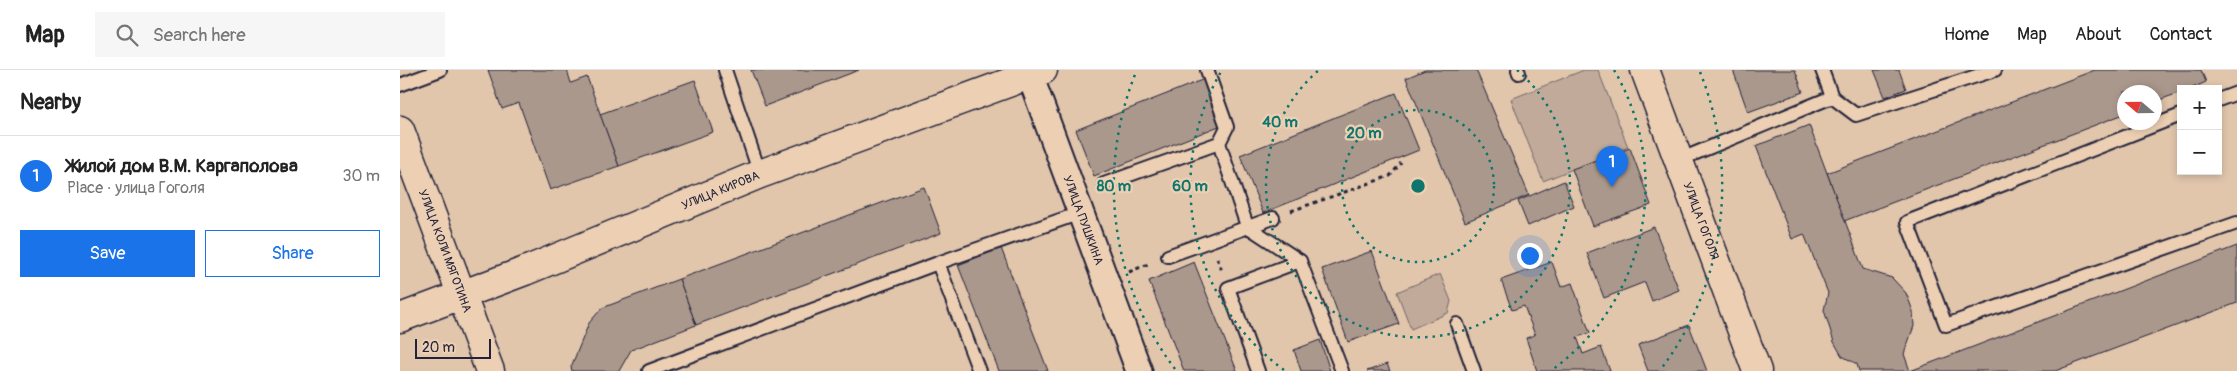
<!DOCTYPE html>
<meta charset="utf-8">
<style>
:root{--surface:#fff;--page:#f6f6f6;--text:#222;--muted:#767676;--line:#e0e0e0;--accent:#1a73e8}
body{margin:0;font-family:Pangolin,sans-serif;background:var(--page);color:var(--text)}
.controls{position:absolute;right:15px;top:15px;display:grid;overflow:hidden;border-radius:0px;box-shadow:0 2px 8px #0003}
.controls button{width:45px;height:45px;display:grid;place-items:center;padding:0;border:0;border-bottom:1px solid var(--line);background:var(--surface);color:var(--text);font:25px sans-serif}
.compass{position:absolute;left:1717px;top:15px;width:45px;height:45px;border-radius:50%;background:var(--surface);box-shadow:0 2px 8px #0003;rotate:290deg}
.scale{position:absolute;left:15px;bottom:12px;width:76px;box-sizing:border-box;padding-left:5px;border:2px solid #22223b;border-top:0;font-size:14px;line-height:18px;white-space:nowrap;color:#22223b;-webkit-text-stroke:4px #edd0b3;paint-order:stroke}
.you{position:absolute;left:1129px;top:185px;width:18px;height:18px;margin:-12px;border:4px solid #fff;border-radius:50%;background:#1a73e8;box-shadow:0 0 0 8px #1a73e833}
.badge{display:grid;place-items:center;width:32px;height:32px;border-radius:50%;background:var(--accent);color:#fff;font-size:16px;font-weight:700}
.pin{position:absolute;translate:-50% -41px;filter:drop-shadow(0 1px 2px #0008)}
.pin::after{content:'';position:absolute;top:26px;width:18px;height:15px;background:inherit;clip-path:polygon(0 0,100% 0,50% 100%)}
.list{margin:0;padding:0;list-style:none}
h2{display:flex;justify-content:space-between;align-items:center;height:65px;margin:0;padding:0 20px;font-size:21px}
h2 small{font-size:16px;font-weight:400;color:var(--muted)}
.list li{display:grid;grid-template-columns:32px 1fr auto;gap:15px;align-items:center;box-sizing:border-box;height:80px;padding:0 20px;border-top:1px solid var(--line)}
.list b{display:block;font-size:19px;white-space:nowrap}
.list p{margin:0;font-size:16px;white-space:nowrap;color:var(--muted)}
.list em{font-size:16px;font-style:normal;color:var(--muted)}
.actions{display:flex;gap:10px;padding:15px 20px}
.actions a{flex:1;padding:11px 0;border:1px solid var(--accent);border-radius:0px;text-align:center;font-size:18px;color:var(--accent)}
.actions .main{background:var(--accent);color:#fff}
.icon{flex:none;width:28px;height:28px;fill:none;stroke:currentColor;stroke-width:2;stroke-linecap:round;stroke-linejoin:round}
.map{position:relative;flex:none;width:1837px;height:301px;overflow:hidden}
header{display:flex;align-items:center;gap:30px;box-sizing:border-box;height:70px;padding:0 25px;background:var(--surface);border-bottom:1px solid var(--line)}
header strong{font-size:24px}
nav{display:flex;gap:28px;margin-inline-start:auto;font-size:18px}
.search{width:350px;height:45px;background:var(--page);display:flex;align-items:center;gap:12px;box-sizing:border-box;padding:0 18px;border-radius:0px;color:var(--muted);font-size:19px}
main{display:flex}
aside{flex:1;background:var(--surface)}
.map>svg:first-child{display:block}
.green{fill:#c1aa99;stroke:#72666a}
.building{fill:#ab988c;stroke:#22223b}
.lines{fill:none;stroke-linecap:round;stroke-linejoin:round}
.service-casing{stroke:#22223b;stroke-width:16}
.minor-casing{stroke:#22223b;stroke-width:29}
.tertiary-casing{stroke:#22223b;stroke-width:31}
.secondary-casing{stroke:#22223b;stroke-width:31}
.primary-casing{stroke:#22223b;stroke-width:31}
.path{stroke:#22223b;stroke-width:3;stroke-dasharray:4 4;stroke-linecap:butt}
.service{stroke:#edd0b3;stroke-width:12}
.minor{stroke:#edd0b3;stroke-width:25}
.tertiary{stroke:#edd0b3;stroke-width:28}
.secondary{stroke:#edd0b3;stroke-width:28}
.primary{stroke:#edd0b3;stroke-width:28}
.ring{fill:none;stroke:#0f766e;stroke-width:2.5;stroke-dasharray:2.5 5}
.labels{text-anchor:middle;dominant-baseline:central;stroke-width:4.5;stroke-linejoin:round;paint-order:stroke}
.street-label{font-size:12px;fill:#22223b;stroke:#edd0b3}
.centre{fill:#0f766e;stroke:#edd0b3;stroke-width:2.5}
.ring-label{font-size:15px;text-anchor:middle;font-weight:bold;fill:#0f766e;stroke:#edd0b3;stroke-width:4.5;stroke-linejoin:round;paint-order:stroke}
</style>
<header>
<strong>Map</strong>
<div class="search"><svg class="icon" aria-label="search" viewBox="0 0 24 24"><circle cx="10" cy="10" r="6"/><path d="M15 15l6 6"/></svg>Search here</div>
<nav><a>Home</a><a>Map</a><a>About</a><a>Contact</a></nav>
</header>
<main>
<aside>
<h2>Nearby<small></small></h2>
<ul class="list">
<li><span class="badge">1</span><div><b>Жилой дом В.М. Каргаполова</b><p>Place · улица Гоголя</p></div><em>30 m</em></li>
</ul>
<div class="actions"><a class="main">Save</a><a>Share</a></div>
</aside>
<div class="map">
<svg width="1837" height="301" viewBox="0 0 1837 301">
<rect width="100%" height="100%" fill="#e1c6ac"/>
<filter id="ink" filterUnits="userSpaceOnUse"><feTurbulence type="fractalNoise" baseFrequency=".02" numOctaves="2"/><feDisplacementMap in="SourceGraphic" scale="10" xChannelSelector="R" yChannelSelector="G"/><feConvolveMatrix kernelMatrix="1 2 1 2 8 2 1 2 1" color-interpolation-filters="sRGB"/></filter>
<g filter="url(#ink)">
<!-- green -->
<g class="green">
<polygon points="1184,0 1198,0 1228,77 1143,111 1111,29"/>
<polygon points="1040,204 1051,231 1048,243 1011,259 997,222"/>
</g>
<!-- building -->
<g class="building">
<polygon points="88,0 167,0 171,13 187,7 219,96 150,120 119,33 102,39"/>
<polygon points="351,0 459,0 365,36"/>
<polygon points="1025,0 1076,0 1129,125 1065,152 1006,8"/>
<polygon points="1333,0 1395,0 1403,22 1348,42"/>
<polygon points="1474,0 1499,0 1506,19 1485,27"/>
<polygon points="1695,0 1801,0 1806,12 1790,19 1781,19 1781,22 1754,32 1754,22 1724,22 1724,44 1444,151 1427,103"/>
<polygon points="807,8 824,54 694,106 676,60"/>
<polygon points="295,10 313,62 219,96 200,44"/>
<polygon points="996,23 1019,80 863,143 840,85"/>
<polygon points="1409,55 1463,199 1492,208 1506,223 1513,241 1514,256 1504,284 1510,301 1459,301 1457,294 1442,286 1434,272 1424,240 1428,223 1404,164 1392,169 1356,76"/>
<polygon points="1230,78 1251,135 1193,156 1172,99"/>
<polygon points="1164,111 1174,136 1128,156 1118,131"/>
<polygon points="524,117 541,163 296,255 279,209"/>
<polygon points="1254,157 1279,220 1252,231 1245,212 1204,228 1187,183"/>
<polygon points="1837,176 1837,233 1655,301 1510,301"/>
<polygon points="601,178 648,301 599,301 558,195"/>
<polygon points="972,181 999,254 948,272 922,199"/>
<polygon points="794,192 837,301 784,301 749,211"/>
<polygon points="1152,192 1161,217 1172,213 1190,263 1177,267 1183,284 1201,277 1210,301 1137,301 1126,268 1135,265 1124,236 1112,240 1101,210"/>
<polygon points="279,209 296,255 231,280 219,301 172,301 171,297 189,253 202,238"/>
<polygon points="1289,255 1307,301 1248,301 1238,275"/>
<polygon points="920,270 930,301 901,301 894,280"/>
<polygon points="987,294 990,301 967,301"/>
</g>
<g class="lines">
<!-- service casing -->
<g class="service-casing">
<g id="service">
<polyline points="325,0 360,104"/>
<polyline points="807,0 827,57 819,73 847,156 900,191 942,301"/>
<polyline points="1118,0 1119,3"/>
<polyline points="1422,0 1432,27"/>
<polyline points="0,15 40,0"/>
<polyline points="1818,30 1837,23"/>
<polyline points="1781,45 1507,152 1546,255 1837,153"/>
<polyline points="1279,90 1432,27 1456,45 1595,0"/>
<polyline points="704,114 819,73"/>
<polyline points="768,186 873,148"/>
<polyline points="1057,254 1074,301"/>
<polyline points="249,301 538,193"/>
<polyline points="579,301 538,193 680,143"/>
<polyline points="858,301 828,218 900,191"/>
</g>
</g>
<!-- minor casing -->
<g class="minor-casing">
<g id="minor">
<path id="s1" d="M628,0l111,301"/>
</g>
</g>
<!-- tertiary casing -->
<g class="tertiary-casing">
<g id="tertiary">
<path id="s2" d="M0,248l125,-47 235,-97 283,-104"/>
</g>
</g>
<!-- secondary casing -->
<g class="secondary-casing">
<g id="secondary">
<path id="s3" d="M1245,0l112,301"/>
</g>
</g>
<!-- primary casing -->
<g class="primary-casing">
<g id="primary">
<path id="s4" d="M0,60l90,241"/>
</g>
</g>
<!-- path -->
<g class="path">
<polyline points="891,141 990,106 1001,93"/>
<polyline points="817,188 822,201"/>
<polyline points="729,202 751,193"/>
</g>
<!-- service -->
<use href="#service" class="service"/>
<!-- minor -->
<use href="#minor" class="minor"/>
<!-- tertiary -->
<use href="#tertiary" class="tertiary"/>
<!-- secondary -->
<use href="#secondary" class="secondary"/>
<!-- primary -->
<use href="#primary" class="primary"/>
</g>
</g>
<!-- distance rings -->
<g class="ring">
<circle cx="1018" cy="116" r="76"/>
<path d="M1117 0A152 152 0 1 1 919 0"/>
<path d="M884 300A228 228 0 0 1 822 0M1214 0A228 228 0 0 1 1152 300"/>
<path d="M775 299A304 304 0 0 1 736 2M1300 2A304 304 0 0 1 1261 299"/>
</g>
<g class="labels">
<!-- street labels -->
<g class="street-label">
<text stroke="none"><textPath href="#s2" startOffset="345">УЛИЦА КИРОВА</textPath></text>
<text stroke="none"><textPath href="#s1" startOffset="160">УЛИЦА ПУШКИНА</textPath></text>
<text stroke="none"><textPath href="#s3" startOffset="161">УЛИЦА ГОГОЛЯ</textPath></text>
<text stroke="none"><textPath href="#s4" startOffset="129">УЛИЦА КОЛИ МЯГОТИНА</textPath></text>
</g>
</g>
<circle cx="1018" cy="116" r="8" class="centre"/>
<g class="ring-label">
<text x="880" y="57">40 m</text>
<text x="964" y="68">20 m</text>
<text x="714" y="121">80 m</text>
<text x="790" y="121">60 m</text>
</g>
</svg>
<div class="controls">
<button>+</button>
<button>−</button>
</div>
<svg class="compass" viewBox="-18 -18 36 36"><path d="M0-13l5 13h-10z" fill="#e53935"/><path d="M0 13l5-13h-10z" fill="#767676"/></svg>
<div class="scale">20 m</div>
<div class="you"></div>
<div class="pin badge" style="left:1212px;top:117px">1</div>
</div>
</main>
